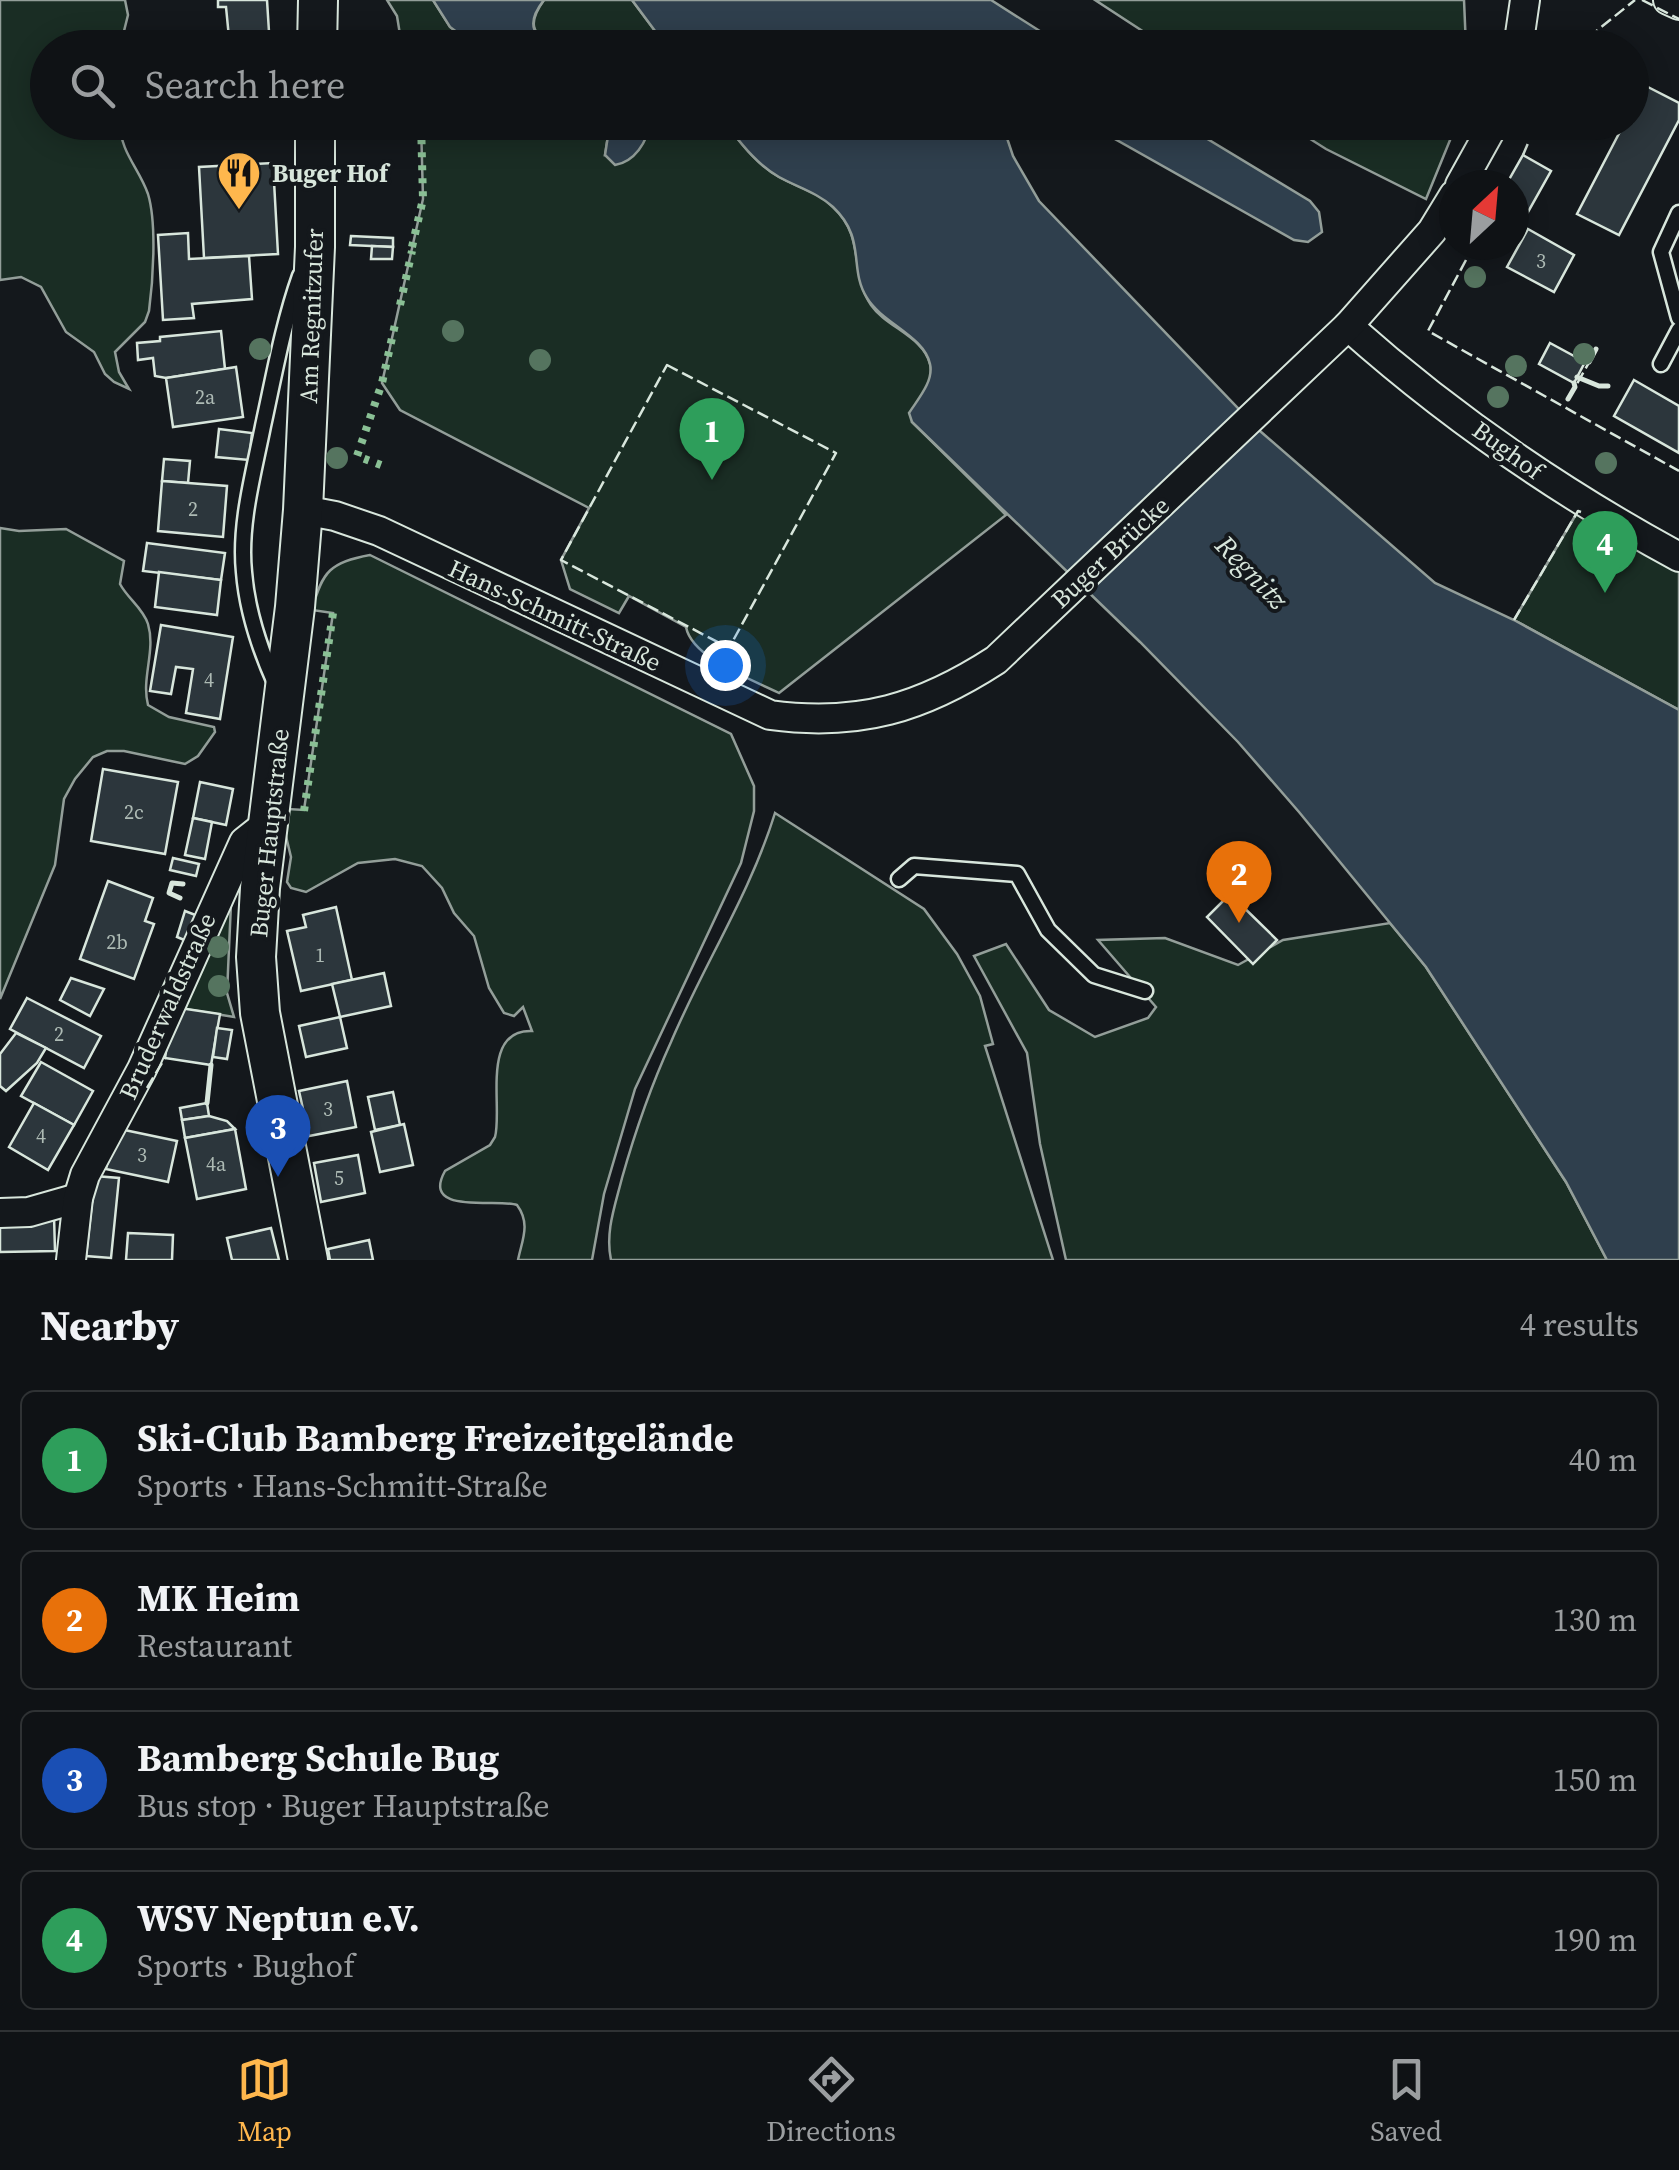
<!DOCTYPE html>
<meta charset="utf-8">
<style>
:root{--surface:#0f1215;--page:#1d2022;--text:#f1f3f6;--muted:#9b9ea0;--line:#2f3234;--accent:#ffb74d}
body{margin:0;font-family:"Source Serif 4",serif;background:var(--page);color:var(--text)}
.compass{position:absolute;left:1439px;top:170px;width:90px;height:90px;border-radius:50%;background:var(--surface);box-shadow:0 5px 25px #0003;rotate:26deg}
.you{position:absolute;left:725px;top:665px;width:35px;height:35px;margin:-25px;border:8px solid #fff;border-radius:50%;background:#1a73e8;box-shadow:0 0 0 15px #1a73e833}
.badge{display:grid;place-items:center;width:65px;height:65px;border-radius:50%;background:var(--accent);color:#fff;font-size:32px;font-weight:700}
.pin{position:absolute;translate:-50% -82px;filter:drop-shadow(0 2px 5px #0008)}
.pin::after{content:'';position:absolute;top:52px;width:35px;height:30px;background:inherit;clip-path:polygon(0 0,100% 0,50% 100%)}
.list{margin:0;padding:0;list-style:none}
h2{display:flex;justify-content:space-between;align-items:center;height:130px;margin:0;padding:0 40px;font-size:42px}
h2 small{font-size:32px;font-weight:400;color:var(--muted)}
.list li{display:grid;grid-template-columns:65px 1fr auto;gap:30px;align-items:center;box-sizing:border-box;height:140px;margin:0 20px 20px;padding:0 20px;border:2px solid var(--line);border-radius:15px}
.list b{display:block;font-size:38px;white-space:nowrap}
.list p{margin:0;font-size:32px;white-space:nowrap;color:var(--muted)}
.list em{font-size:32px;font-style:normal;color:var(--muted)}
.icon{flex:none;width:55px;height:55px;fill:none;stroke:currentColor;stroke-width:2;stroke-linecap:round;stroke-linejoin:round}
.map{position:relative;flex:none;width:1679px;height:1260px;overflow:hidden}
.search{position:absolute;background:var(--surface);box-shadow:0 5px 25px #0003;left:30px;right:30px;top:30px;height:110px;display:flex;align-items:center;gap:25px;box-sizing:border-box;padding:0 35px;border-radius:55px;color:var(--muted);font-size:38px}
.sheet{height:770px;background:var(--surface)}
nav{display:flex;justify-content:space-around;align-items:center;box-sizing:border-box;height:140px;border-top:2px solid var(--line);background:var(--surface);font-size:28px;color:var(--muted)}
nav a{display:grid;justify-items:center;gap:5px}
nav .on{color:var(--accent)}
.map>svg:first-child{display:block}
.green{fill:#1a2d24;stroke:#939e99;stroke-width:2.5}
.water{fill:#2f3f4d;stroke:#939e99;stroke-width:2.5}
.building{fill:#2c363c;stroke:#d8e6dc;stroke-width:2.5}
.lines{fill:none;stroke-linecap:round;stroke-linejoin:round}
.lane-casing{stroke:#d8e6dc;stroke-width:19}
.street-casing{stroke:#d8e6dc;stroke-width:32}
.secondary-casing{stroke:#d8e6dc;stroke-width:42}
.lane{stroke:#14181c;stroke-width:14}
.street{stroke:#14181c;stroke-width:28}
.secondary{stroke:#14181c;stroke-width:38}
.hedge{stroke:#8ac095;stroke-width:8;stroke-dasharray:5 8;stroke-linecap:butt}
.fence{stroke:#d8e6dc;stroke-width:2.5;stroke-dasharray:12 5;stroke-linecap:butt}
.wall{stroke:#d8e6dc;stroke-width:5}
.tree{fill:#55745f}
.labels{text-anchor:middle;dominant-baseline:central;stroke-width:8;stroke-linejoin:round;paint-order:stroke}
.number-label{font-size:20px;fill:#adbab4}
.poi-label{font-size:25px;font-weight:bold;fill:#d8e6dc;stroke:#14181c;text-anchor:start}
.street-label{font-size:25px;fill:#d8e6dc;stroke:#14181c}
.water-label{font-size:28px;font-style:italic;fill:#d8e6dc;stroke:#14181c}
</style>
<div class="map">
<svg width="1679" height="1260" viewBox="0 0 1679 1260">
<rect width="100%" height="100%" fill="#14181c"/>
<!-- green -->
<g class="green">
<path d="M0,0h125l3,15 -8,32 -72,1v74l72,1c0,29 19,45 28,71 9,30 5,87 1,117l-4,11 -30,30 4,20 10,17 -15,-7 -9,-8 -11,-22 -28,-20 -25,-45 -20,-10 -21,3z"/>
<polygon points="387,0 433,0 450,27 477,47 402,47 397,16"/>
<path d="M544,0h88l35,47h-112c-25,-13 -27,-25 -11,-47z"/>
<polygon points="1095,0 1464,0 1466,47 1167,47"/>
<path d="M421,123h189l-5,32 33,-5 10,-17 1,-10h76c16,20 31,41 54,54 18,10 39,15 54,30 33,30 16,66 38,98 15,22 53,32 59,59 5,17 -12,43 -18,58l94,93 -227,178c-28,-14 -87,-35 -93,-66l-57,-31 -10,17 -49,-24 -9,-29 28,-52 -189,-98 -18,-27 41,-184z"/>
<polygon points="1285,123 1457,123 1426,199 1326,149"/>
<polygon points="1578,511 1679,566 1679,710 1514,620"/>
<path d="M0,528l19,3 47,-2 58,32 -4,23c8,15 23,24 28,40 8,27 -7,54 0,81l21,12 45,10 1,5 -17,24 -13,8 -61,-13h-17l-14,6 -18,22 -11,20 -9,66 -55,134z"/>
<path d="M370,555l361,179 23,52v25l-13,52 -106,226 -31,105 -12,66h-74c4,-20 13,-36 -1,-55 -18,-7 -97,11 -72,-34l45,-26 5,-8c8,-29 -15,-108 37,-106l-9,-24 -9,9 -10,-3 -15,-25 -15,-52 -20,-23 -12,-25 -20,-22 -27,-7 -37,4 -52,29 -15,-4 -4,-6 4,-25 -7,-29 4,-19 16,1 29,-197 -21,-3c10,-39 19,-48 58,-55z"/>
<path d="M775,813l149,96 33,45 23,42 13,48 -8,2 68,214h-442c-6,-28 4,-54 11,-82 13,-46 29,-92 49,-136 33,-78 79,-148 104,-229z"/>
<polygon points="232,881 227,993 234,1017 173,1007"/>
<polygon points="1390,923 1426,967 1566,1182 1607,1260 1066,1260 1040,1144 1027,1053 974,956 1006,944 1049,1010 1095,1037 1148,1018 1156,1007 1098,940 1165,938 1238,965 1283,940"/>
</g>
<!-- water -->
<g class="water">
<path d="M433,0h111c-19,24 -12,38 15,47h-82l-27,-20z"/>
<polygon points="632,0 991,0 1065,47 667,47"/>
<path d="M610,123h39c-1,19 -15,39 -34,42l-10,-10z"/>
<path d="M725,123h277l11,33 26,45 221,230 175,152 79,37 165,90v550h-72l-41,-78 -140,-215 -127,-155 -61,-70 -98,-100 -228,-220 -3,-9c9,-14 25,-32 21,-49 -6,-28 -48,-41 -63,-66 -19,-30 0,-59 -34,-91 -15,-14 -36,-20 -54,-30 -23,-13 -38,-34 -54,-54z"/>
<polygon points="1075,123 1181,123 1310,201 1319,212 1322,232 1308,242 1294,240 1097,129"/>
</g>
<!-- building -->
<g class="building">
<polygon points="218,0 267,0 270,48 230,48 226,7 218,7"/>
<polygon points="1644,85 1679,103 1679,120 1619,235 1577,214 1625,122 1632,122 1632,110"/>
<polygon points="1523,155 1551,171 1514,237 1514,185 1506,185"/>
<polygon points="273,163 278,254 204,258 199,167"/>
<polygon points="1528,229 1574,255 1554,292 1507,267"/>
<polygon points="188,233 189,259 249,256 252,299 192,304 194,318 163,320 158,235"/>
<polygon points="351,236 393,238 393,247 350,245"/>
<polygon points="372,246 393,247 392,259 371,259"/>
<polygon points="221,331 225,369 166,378 155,376 153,358 138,360 137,343 160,341 160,337"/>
<polygon points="1550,343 1585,362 1574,383 1539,364"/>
<polygon points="236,367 243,417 173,427 166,378"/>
<polygon points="1634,380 1679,406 1679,453 1614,416"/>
<polygon points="219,429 252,433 249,460 216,457"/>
<polygon points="164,459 190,461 188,483 162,481"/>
<polygon points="162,481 227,486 223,537 158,531"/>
<polygon points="147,543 225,553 221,580 143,571"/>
<polygon points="159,572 221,580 217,615 155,607"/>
<polygon points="161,625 233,637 220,719 186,713 193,669 176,667 171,694 150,691"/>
<polygon points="103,769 178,782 165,854 91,841"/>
<polygon points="200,782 233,789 226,825 193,818"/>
<polygon points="193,818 212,822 205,859 185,855"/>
<polygon points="173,858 199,864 196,876 170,870"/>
<polygon points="108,881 153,898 145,921 154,924 134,979 80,959"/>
<polygon points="1230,894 1277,940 1253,964 1207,917"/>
<polygon points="336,907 352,980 301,991 287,931 306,927 303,915"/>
<polygon points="185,911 198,916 189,942 177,937"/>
<polygon points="384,973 391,1006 340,1017 332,984"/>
<polygon points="71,978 104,989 90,1016 60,1000"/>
<polygon points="27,998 101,1036 84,1068 10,1029"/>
<polygon points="173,1007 220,1014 211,1065 165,1058"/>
<polygon points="340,1017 347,1048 306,1057 299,1026"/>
<polygon points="217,1028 232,1030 227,1059 213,1057"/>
<polygon points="16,1033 46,1048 37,1063 6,1091 0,1086 0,1054"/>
<polygon points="41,1062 93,1091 74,1125 21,1096"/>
<polygon points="347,1081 356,1127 309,1136 299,1091"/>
<polygon points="393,1092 400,1125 375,1130 368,1097"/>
<polygon points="34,1103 74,1125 48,1170 9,1147"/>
<polygon points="207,1103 209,1116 182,1120 180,1108"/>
<polygon points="209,1116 227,1121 235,1129 185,1138 182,1120"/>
<polygon points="404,1124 413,1165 380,1172 371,1132"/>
<polygon points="115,1128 177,1141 168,1182 106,1169"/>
<polygon points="235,1129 246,1189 197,1199 185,1138"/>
<polygon points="358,1155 365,1193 321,1202 314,1163"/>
<polygon points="95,1176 119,1178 111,1258 86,1256"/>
<polygon points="54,1216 55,1251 0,1252 0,1217"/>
<polygon points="271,1228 279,1260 232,1260 227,1238"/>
<polygon points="128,1233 173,1235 172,1260 126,1260"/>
<polygon points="369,1240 373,1260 330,1260 328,1249"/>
</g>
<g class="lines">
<!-- lane casing -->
<g class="lane-casing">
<g id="lane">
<polyline points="1679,213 1661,252 1679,318"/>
<polyline points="1661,364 1679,330"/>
<path d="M275,683c-16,-36 -28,-72 -31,-111 -5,-48 10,-100 19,-146 11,-50 20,-102 37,-150"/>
<polyline points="899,879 914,866 1017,874 1048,930 1094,975 1145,991"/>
</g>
</g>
<!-- street casing -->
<g class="street-casing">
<g id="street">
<polyline points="1668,0 1679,5"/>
<polyline points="1518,48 1525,0"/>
<polyline points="1460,185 1495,122"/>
<path d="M1348,326c101,90 213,167 331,231"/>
<path d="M303,510l32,6 44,15 391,184c89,12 152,-7 226,-55l352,-334 84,-95 22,-36"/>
<polyline points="0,1213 29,1212 78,1198"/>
<polyline points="71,1260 78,1198 85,1175 142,1069 244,842 268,823"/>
</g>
</g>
<!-- secondary casing -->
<g class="secondary-casing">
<g id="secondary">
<polyline points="317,48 318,0"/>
<polyline points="308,1260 260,1013 256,957 260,888 295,607 303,510 315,247 315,122"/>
</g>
</g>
<!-- lane -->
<use href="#lane" class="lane"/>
<!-- street -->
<use href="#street" class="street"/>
<!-- secondary -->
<use href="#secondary" class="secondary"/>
<!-- hedge -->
<g class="hedge">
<polyline points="412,247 423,199 421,122"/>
<polyline points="400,305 412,251"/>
<polyline points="381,465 357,456 382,383 396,320"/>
<polyline points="304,811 333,613"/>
</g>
<!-- fence -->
<g class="fence">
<polyline points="1642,0 1679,19"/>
<polyline points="1575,48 1635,0"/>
<polyline points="1523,155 1537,122"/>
<polyline points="1474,245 1428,331 1679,471"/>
<polygon points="667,365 836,453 729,648 561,560"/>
<polyline points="1569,398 1596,350"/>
<polyline points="1514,620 1578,511 1581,512"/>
<polyline points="147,1088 165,1058"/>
</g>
<!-- wall -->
<g class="wall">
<polyline points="1585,362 1589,362 1596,349"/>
<polyline points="1577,377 1599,386 1608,386"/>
<polyline points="1568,399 1575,387 1574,383"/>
<polyline points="180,898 169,893 172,883 183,884"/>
<polyline points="207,1103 211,1065"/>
</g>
</g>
<!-- trees -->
<g class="tree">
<circle cx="1475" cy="277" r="11"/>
<circle cx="453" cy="331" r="11"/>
<circle cx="260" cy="349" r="11"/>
<circle cx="1584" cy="354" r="11"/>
<circle cx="540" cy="360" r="11"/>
<circle cx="1516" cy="366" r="11"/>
<circle cx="1498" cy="397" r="11"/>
<circle cx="337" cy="458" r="11"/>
<circle cx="1606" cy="463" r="11"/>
<circle cx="218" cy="947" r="11"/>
<circle cx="219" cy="986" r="11"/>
</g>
<!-- icons -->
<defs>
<g id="restaurant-pin" transform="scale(2.25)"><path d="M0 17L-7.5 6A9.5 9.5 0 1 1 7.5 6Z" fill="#ffb74d" stroke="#14181c"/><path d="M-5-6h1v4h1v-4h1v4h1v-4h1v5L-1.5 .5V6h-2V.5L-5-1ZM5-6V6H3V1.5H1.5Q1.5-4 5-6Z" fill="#111"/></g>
</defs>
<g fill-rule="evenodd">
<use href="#restaurant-pin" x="239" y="173"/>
</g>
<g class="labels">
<!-- number labels -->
<g class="number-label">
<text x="1541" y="261">3</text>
<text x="205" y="397">2a</text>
<text x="193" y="509">2</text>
<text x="209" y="680">4</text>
<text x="134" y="812">2c</text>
<text x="117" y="942">2b</text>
<text x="320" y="955">1</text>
<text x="59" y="1034">2</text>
<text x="328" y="1109">3</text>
<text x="41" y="1136">4</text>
<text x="142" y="1155">3</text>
<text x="216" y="1164">4a</text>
<text x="339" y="1178">5</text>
</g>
<!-- poi labels -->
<g class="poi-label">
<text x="272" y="173">Buger Hof</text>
</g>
<!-- street labels -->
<g class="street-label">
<text transform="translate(311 316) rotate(-88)">Am Regnitzufer</text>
<text transform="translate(1508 450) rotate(36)">Bughof</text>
<text transform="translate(1110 552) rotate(-43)">Buger Brücke</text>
<text transform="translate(555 615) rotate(25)">Hans-Schmitt-Straße</text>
<text transform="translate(269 833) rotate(-84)">Buger Hauptstraße</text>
<text transform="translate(167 1006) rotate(-66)">Bruderwaldstraße</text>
</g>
<!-- water labels -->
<g class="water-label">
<text transform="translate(1252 572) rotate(46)">Regnitz</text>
</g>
</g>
</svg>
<svg class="compass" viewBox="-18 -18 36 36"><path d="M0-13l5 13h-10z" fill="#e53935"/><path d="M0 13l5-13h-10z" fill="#9b9ea0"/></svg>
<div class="you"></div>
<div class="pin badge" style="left:712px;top:480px;background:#2e9e5b">1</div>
<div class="pin badge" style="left:1239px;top:923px;background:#e8710a">2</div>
<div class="pin badge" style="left:278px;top:1177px;background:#1a4fb4">3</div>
<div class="pin badge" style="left:1605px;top:593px;background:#2e9e5b">4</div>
<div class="search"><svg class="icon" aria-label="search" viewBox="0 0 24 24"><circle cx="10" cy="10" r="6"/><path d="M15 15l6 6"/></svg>Search here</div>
</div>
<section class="sheet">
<h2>Nearby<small>4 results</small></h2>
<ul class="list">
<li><span class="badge" style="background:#2e9e5b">1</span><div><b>Ski-Club Bamberg Freizeitgelände</b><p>Sports · Hans-Schmitt-Straße</p></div><em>40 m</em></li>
<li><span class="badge" style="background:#e8710a">2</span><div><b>MK Heim</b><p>Restaurant</p></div><em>130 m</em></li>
<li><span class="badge" style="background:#1a4fb4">3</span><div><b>Bamberg Schule Bug</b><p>Bus stop · Buger Hauptstraße</p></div><em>150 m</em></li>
<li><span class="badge" style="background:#2e9e5b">4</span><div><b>WSV Neptun e.V.</b><p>Sports · Bughof</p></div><em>190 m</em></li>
</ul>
</section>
<nav>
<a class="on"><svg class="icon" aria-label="map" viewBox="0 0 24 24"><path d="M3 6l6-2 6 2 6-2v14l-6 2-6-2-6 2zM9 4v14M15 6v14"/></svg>Map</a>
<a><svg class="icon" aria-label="directions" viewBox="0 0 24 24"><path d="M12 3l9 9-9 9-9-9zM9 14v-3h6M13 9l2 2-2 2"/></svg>Directions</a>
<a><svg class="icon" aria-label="saved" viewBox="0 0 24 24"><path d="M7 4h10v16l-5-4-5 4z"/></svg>Saved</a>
</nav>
